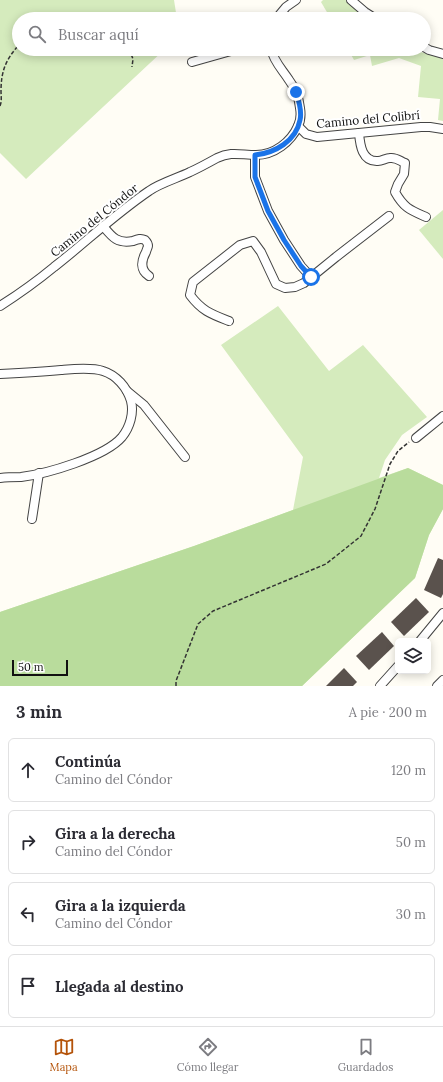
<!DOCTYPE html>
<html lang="es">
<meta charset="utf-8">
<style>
:root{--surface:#fff;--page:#f7f7f7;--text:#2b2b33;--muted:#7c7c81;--line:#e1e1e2;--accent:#b45309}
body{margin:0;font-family:Lora,serif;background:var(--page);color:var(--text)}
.controls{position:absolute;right:12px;bottom:12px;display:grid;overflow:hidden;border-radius:6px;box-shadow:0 2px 10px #0003}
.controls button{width:36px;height:36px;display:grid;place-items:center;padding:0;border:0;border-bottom:1px solid var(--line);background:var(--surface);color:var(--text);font:20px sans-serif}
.scale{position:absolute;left:12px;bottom:10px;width:56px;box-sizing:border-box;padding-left:4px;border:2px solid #111;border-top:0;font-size:11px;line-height:14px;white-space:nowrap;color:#111;-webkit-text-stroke:3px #fff;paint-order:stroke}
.stop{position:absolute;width:12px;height:12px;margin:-9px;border:3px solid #1a73e8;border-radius:50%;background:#fff}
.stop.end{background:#1a73e8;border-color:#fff;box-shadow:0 1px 4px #0008}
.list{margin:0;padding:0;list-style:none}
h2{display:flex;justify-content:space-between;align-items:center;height:52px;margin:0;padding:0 16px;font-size:17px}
h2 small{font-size:13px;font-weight:400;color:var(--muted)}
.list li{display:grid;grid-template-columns:26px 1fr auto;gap:12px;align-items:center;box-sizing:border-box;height:64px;margin:0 8px 8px;padding:0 8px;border:1px solid var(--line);border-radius:6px}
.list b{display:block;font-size:15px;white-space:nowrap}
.list p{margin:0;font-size:13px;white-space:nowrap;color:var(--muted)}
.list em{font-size:13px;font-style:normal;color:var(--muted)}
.icon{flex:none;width:22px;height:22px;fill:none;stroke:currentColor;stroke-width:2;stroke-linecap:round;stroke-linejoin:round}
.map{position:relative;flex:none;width:443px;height:686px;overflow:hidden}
.search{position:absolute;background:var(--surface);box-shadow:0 2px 10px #0003;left:12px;right:12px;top:12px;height:44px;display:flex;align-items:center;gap:10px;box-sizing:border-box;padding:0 14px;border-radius:22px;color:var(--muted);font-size:15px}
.sheet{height:340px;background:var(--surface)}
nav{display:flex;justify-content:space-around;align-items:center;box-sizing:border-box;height:56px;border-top:1px solid var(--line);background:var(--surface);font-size:11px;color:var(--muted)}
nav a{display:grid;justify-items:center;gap:2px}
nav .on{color:var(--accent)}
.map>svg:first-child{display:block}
.green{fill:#d5ebbd}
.forest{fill:#b9dc9c}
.building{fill:#5a524d}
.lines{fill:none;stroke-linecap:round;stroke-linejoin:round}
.minor-casing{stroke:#444;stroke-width:10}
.path{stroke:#333;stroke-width:1.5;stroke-dasharray:4 2;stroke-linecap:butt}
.minor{stroke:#fff;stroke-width:8}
.route{stroke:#1a73e8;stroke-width:5}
.labels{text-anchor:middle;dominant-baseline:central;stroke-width:4;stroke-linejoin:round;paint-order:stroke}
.street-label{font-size:12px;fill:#111;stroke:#fff}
</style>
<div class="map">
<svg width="443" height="686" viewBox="0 0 443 686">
<rect width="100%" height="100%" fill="#fffdf5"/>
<!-- green -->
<g class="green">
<polygon points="0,0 174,0 177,19 19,19 19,49 165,49 26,179 0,153"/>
<polygon points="323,0 348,0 373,19 331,19 321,2"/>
<polygon points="348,49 414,49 416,51 443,57 443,121 438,120 440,99 418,97 421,66 399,58 372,66 370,55 354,60"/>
<polygon points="443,210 443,259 419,230"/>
<polygon points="278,306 329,371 363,345 427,417 402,435 385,460 379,478 408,468 443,485 443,509 429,535 415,578 302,686 0,686 0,612 194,546 293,510 303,457 221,345"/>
</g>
<!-- forest -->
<polygon class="forest" points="408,468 443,485 443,509 429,535 415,578 302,686 0,686 0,612 194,546"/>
<!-- building -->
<g class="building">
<polygon points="438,558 443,560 443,594 441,598 424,590"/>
<polygon points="416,598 429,612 404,636 391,622"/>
<polygon points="382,632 394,646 369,670 356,656"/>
<polygon points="344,668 357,682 353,686 326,686"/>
</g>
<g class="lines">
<!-- minor casing -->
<g class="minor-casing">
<g id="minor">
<polyline points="351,0 365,12 376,19"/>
<polyline points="276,19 286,7 296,0"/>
<polyline points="424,47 429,50 443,54"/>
<polyline points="192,62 238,49"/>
<polyline points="298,126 306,134 317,137 421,127 430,127 443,129"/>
<path d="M359,133c1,12 3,29 19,28 4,0 8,-3 12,-3 6,-1 10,3 15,5l-1,11 -6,10 -3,8c9,16 15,18 31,25"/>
<polyline points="255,155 255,177 268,211 284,240 301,266 311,277"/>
<path d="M103,226c9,11 14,18 30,15 5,-2 8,-3 12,-1 2,2 3,3 3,6 0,1 -2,5 -2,6 -5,9 -6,18 3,24"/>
<path d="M0,306c19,-12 37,-25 54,-39 32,-25 61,-53 95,-76 11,-8 29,-13 41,-19 9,-4 18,-9 27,-14 14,-7 24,-3 39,-3 18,0 35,-13 42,-29 3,-6 3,-12 2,-18 -1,-10 -5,-20 -11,-28 -7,-11 -15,-18 -18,-31"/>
<path d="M229,321c-18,-7 -27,-10 -39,-26l3,-13 47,-37 13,-4 8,11 15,32 9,4 10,-1 9,-4 32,-26 53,-41"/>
<path d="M0,374c20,-1 40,-2 61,-4 12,-1 30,-3 42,1 13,4 24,16 28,30 3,12 -1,26 -9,36 -17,20 -76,37 -101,40 -7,0 -14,0 -21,1"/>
<polyline points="127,391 144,405 185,457"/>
<polyline points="416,438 443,416"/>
<polyline points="32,519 39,473"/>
<polyline points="420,641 443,613"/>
<polyline points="380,686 398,666"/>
<polyline points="437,686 443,680"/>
</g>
</g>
<!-- path -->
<g class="path">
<polyline points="129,49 133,59 132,67"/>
<path d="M0,106c2,-5 1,-10 1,-15 0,-20 5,-32 18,-46"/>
<polyline points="176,686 176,681 198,624 213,611 326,564 361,536 375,509 390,464 398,451 409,442"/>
</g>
<!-- minor -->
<use href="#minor" class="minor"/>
</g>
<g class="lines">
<!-- route -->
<path class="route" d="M296,92c3,9 6,20 4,28 -4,21 -25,33 -45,35v22l13,34 16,29 17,26 10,11"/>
</g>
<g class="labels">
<!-- street labels -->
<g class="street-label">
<text transform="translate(368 119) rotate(-5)">Camino del Colibrí</text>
<text transform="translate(94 220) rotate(-39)">Camino del Cóndor</text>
</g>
</g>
</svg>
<div class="controls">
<button><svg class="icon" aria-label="layers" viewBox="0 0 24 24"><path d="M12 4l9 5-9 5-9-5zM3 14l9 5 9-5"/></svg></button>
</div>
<div class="scale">50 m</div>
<div class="stop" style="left:311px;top:277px"></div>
<div class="stop end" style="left:296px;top:92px"></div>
<div class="search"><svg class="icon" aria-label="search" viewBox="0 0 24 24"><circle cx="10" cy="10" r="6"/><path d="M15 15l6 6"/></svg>Buscar aquí</div>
</div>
<section class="sheet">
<h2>3 min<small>A pie · 200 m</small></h2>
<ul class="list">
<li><svg class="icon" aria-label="ahead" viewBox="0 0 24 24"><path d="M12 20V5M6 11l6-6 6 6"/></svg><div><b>Continúa</b><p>Camino del Cóndor</p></div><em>120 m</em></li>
<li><svg class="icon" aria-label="right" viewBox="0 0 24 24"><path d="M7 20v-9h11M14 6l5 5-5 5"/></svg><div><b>Gira a la derecha</b><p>Camino del Cóndor</p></div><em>50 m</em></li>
<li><svg class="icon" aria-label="left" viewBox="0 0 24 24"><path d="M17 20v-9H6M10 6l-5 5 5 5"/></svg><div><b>Gira a la izquierda</b><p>Camino del Cóndor</p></div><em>30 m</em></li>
<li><svg class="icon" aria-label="arrive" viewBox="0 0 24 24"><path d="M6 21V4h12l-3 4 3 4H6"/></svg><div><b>Llegada al destino</b></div></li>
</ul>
</section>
<nav>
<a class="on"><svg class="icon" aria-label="map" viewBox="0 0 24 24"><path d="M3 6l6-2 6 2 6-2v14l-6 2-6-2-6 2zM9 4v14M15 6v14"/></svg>Mapa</a>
<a><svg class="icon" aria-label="directions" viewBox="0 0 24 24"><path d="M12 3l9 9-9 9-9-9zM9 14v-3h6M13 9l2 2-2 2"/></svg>Cómo llegar</a>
<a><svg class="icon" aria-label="saved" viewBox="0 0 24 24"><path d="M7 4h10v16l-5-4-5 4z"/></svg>Guardados</a>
</nav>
